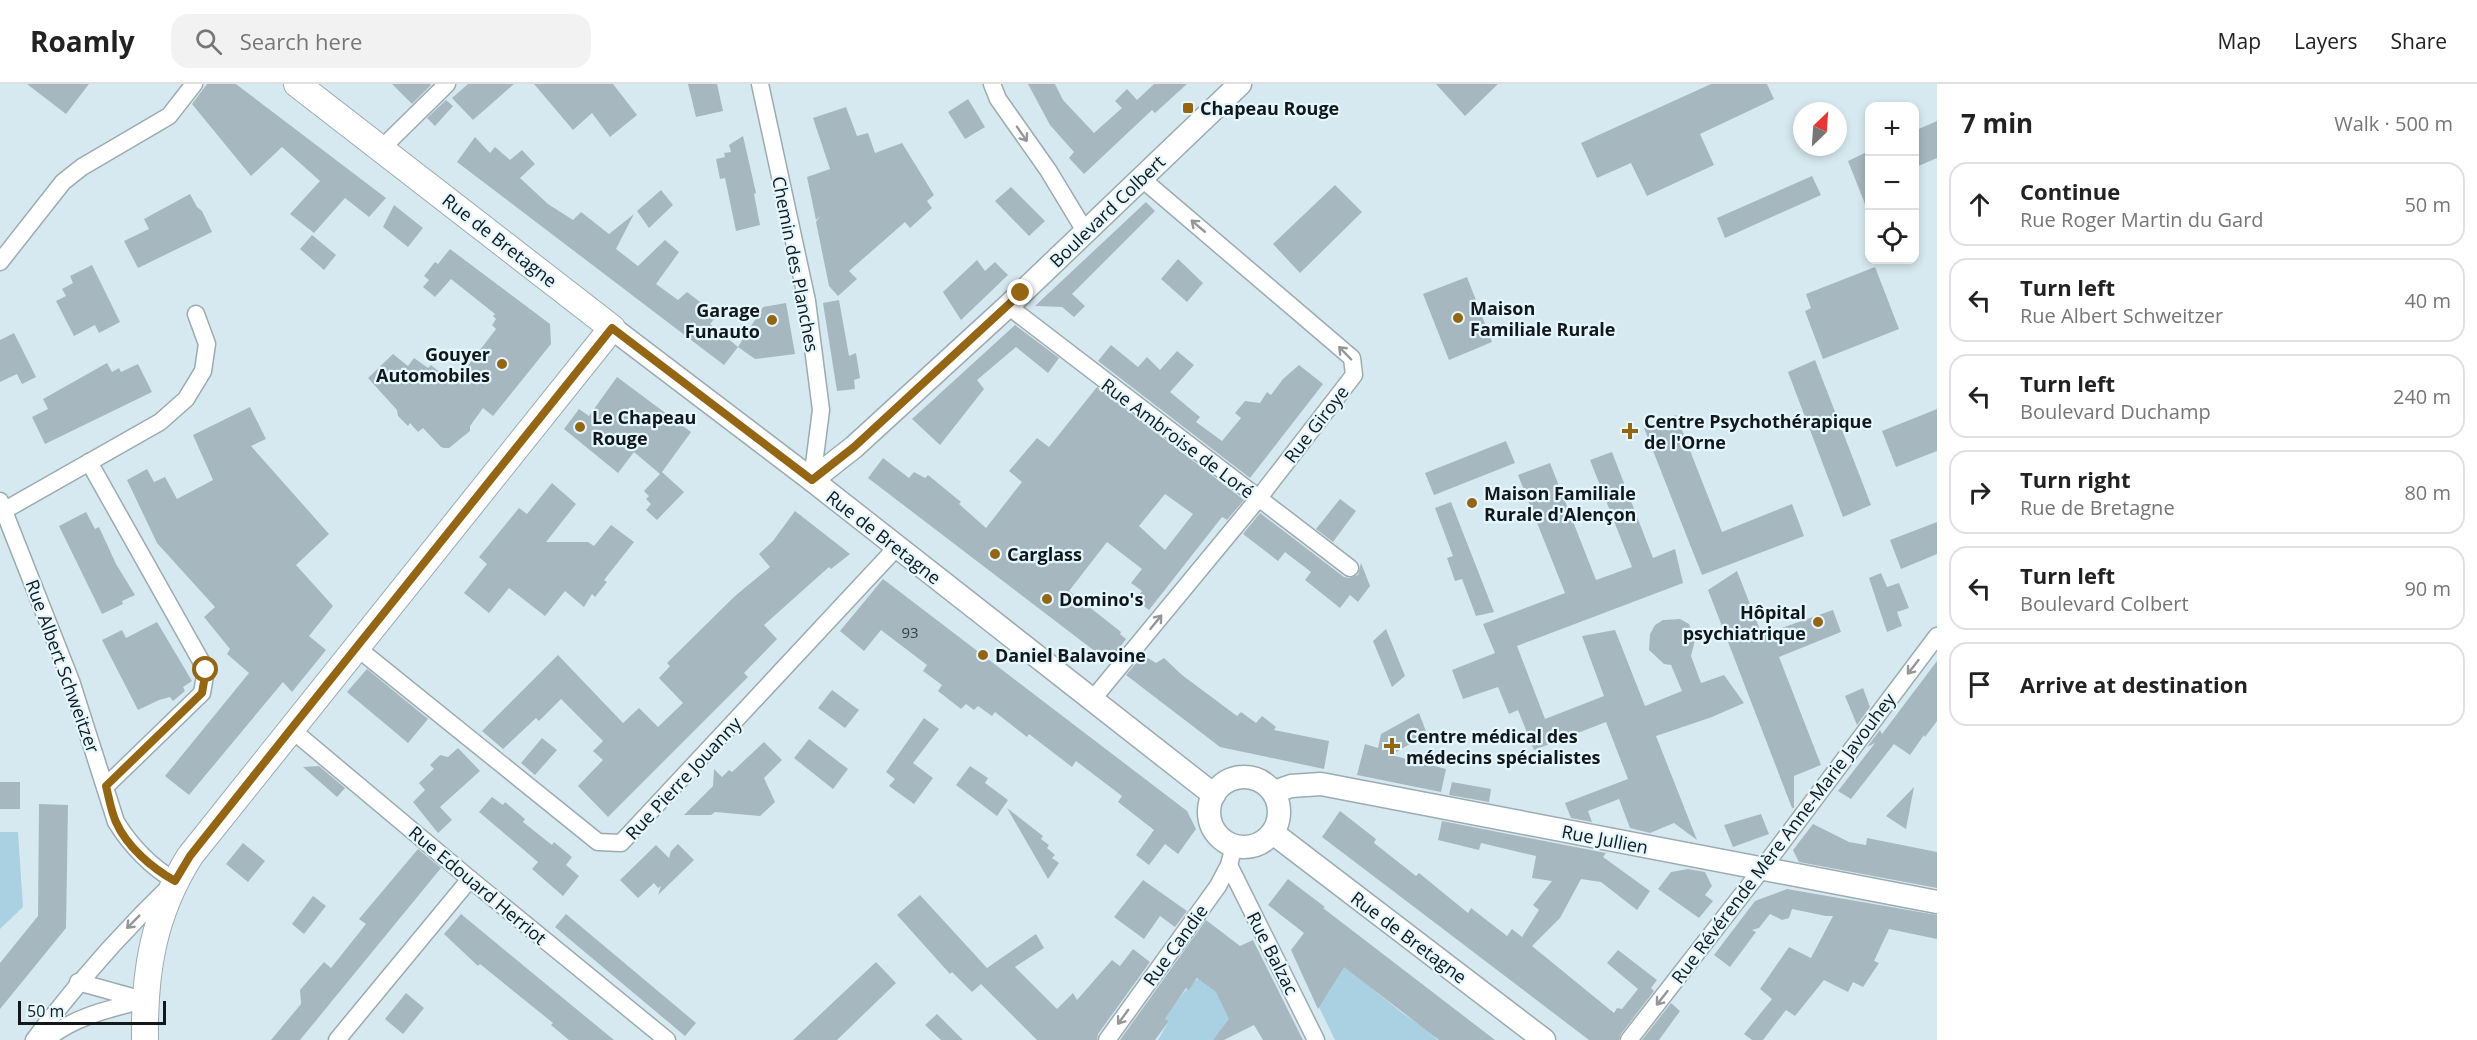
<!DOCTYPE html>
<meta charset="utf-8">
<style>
:root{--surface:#fff;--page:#f2f2f2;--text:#222;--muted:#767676;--line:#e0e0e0}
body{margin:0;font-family:"Open Sans",sans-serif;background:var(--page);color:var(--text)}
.controls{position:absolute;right:18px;top:18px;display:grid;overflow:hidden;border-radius:12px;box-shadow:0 3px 9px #0003}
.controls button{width:54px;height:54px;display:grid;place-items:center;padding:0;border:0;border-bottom:2px solid var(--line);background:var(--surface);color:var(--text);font:30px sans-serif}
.compass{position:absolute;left:1793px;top:18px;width:54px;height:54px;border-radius:50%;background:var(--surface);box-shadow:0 3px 9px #0003;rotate:25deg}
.scale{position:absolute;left:18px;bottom:15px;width:148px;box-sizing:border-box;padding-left:6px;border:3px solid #11171a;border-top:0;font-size:16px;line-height:21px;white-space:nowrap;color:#11171a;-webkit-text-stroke:4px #e4f6fe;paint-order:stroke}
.stop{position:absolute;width:18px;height:18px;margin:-14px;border:4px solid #946613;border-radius:50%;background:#fff}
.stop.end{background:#946613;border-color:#fff;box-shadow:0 2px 6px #0008}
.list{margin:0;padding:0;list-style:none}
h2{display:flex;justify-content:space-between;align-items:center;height:78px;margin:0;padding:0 24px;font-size:26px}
h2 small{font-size:20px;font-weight:400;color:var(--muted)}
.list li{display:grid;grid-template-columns:39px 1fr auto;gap:18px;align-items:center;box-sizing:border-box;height:84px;margin:0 12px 12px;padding:0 12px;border:2px solid var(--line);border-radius:18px}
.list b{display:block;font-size:22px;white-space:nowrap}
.list p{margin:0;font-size:20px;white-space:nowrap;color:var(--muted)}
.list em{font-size:20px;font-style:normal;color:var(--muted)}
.icon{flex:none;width:33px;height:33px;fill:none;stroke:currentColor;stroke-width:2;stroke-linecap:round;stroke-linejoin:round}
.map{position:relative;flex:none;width:1937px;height:956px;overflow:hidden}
header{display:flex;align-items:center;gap:36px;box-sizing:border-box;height:84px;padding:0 30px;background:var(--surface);border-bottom:2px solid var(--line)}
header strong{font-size:28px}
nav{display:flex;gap:33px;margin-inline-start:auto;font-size:21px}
.search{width:420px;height:54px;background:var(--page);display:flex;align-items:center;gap:15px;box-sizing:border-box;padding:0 21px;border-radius:18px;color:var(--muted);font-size:22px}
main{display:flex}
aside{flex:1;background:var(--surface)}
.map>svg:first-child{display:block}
.green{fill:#a9d1e2}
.building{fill:#a7b7bf;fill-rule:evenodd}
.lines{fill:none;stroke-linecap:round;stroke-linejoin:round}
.street-casing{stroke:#9babb2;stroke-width:19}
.secondary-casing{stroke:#9babb2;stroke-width:25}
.primary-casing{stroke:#9babb2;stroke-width:28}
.street{stroke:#fff;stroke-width:16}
.secondary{stroke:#fff;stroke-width:22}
.primary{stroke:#fff;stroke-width:26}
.oneway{stroke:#949798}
.route{stroke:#946613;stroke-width:8}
.poi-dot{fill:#946613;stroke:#e4f6fe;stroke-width:2}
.labels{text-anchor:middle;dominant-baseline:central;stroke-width:4.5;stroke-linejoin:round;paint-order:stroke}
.number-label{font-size:15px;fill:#363f43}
.poi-label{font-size:18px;font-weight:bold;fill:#11171a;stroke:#e4f6fe;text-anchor:start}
.street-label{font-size:18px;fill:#11171a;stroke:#e4f6fe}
</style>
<header>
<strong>Roamly</strong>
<div class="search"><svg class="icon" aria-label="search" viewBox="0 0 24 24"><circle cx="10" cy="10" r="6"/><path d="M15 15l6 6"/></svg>Search here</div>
<nav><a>Map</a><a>Layers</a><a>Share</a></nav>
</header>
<main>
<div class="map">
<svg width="1937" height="956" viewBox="0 0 1937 956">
<rect width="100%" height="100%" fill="#d7e9f0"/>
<!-- green -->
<g class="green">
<polygon points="0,748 18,748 23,823 0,845"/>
<path d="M1345,881c30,25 56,51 91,69l-2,3 4,3h-103l-18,-37z"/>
<path d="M1213,887l18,46 -13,23h-60l11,-19 -4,-2c15,-21 23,-38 48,-48z"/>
</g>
<!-- building -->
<g class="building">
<polygon points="27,0 89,0 66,30"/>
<polygon points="207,0 236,0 386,114 369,133 345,114 314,149 290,130 320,97 282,63 251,92 192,20"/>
<polygon points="392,0 430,0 431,1 412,20"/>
<polygon points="468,0 514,0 473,36 452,14"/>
<polygon points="534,0 613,0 637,31 610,53 592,29 573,46"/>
<polygon points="688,0 717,0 723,27 696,33"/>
<polygon points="1028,0 1055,0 1063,16 1094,49 1122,24 1115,17 1127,5 1137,16 1154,0 1187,0 1155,29 1152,26 1084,90 1069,74 1074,68 1050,41"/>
<polygon points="1436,0 1498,0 1465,32"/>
<polygon points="1711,0 1767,0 1774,15 1700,50 1714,81 1647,112 1631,79 1597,94 1581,59"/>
<polygon points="968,15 985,43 965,55 948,28"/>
<polygon points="446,16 453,22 435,42 427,34"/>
<polygon points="846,23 857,52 868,49 875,69 902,59 934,111 927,117 932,124 910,144 905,138 849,187 857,195 838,212 829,202 816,138 820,132 816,136 807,93 830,85 813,34"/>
<polygon points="1937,37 1937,74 1914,84 1914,47"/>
<polygon points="743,52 756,109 754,110 760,141 736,147 725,94 720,95 716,75 725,73 724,69 731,68 729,61"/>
<polygon points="475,53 490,69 495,63 510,76 522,66 535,80 520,94 548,120 573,136 581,128 609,150 634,130 616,165 638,182 665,156 679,168 656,200 678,216 687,208 712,227 706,232 718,230 710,240 738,263 724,281 457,78"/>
<polygon points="1869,67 1869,130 1848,77"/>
<polygon points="1812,92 1821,111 1725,154 1717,134"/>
<polygon points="1335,101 1362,128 1300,189 1273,160"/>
<polygon points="1011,103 1045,137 1029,152 995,117"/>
<polygon points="661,106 673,121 649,144 637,127"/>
<polygon points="190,110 197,123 202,127 212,148 138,184 124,157 149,145 144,135"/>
<polygon points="1146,118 1155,127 1072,210 1085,222 1074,233 1062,223 1035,222"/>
<polygon points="394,121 423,144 408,163 383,143"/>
<polygon points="312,151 336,171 324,186 300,165"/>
<polygon points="450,165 550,240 551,260 493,332 483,324 470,342 470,347 449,364 444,364 441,363 423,344 418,348 410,339 408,342 398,332 397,326 368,294 393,270 408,282 414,274 428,284 431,281 454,300 496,245 492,241 496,235 493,232 495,230 451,195 435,213 423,203 429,196 424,192 435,178 438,180"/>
<polygon points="1178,175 1203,199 1187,218 1161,195"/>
<polygon points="977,176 985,187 995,178 1008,191 961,236 943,208"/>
<polygon points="92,181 120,238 99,249 95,241 74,252 56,217 66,212 62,205 73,199 70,192"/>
<polygon points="1875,183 1899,245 1823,275 1805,227 1811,224 1806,210"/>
<polygon points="1467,193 1492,258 1449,276 1423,210"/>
<polygon points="839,216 849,272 856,269 860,294 854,296 855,305 837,307 823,219"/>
<polygon points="786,219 795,270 755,275 738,263 763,223"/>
<polygon points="1015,241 1059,274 1048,289 1016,263 977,296 984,305 940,361 912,335"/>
<polygon points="14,249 36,293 22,300 17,290 0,298 0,256"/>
<polygon points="1111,261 1138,283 1147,273 1160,286 1177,267 1194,281 1170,308 1200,333 1196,338 1222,357 1241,334 1235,329 1245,317 1260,319 1267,308 1271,311 1283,295 1299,281 1323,300 1250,394 1098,277"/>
<polygon points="1815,276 1871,421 1843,433 1788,288"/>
<polygon points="107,279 112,288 119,284 121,288 138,280 152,308 45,360 32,333 48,325 43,315"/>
<polygon points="617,293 691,348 662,388 684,408 657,436 646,426 651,420 646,415 649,412 644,407 660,390 634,368 618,389 564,345 579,325 589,332"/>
<path d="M1097,303l147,113 -17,20 -5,-3 -73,93 -13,-10 6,-9 -11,-8 11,-14 -35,-27 -38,49 52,41 -1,2 6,5 -17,23 -241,-184 15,-20 26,20 5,-6 11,6 3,-3 33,27 -2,2 27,24 36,-46 -13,-11 28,-33 12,9zM1165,410l28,20 -28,36 -26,-24z"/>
<polygon points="250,323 266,355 251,362 329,450 296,481 333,522 309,552 326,566 292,608 283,598 189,711 165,692 249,589 227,570 230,565 204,533 215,523 157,459 127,396 147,385 154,398 165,393 177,415 213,396 193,351"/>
<polygon points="1937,325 1937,367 1896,383 1882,347"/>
<polygon points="1676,331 1722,448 1792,420 1804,452 1702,491 1644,344"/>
<polygon points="1506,357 1515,379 1434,411 1425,389"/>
<polygon points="1612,368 1653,474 1675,465 1683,499 1517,562 1545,635 1604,612 1582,552 1615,546 1645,622 1682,607 1671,581 1664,580 1649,566 1650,550 1655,541 1663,536 1680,535 1689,540 1695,556 1691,572 1701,599 1724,591 1744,619 1712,633 1656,652 1697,756 1674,739 1650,749 1630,744 1619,715 1588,727 1592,738 1571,734 1565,719 1628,695 1606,638 1534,666 1518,626 1509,630 1498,603 1463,615 1452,586 1495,569 1483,540 1565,509 1518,391 1550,379 1596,496 1632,483 1590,376"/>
<polygon points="552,399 576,420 546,458 588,458 594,462 611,441 634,458 604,496 607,498 595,513 592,510 584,523 565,507 545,532 509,504 489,529 464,509 487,480 479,473 519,424 527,430"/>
<polygon points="1340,415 1356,427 1333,458 1316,445"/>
<polygon points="1451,418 1494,528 1476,532 1462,495 1455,497 1447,474 1453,472 1435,424"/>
<polygon points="795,427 850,470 831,485 829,483 764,541 777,555 744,589 748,593 608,733 578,702 603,676 593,667 603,657 561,615 539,637 536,634 503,665 482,647 558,571 623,639 639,624 658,643 683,619 659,594 670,582 667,579 735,512 770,483 759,470 773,457"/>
<polygon points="86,428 95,445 99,443 116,480 135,511 122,517 123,520 102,530 59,442"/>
<polygon points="1260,429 1344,493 1349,494 1358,491 1361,479 1370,502 1358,518 1350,511 1340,524 1305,496 1311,488 1285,468 1278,477 1243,450"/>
<polygon points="1937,438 1937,470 1901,485 1890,456"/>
<polygon points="1737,487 1762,551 1833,526 1841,548 1779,573 1821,681 1794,692 1794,724 1792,724 1708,506"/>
<polygon points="1881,489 1887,503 1899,499 1909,524 1897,528 1902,542 1887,548 1869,494"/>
<polygon points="883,495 1187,727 1196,745 1178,770 1165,760 1149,781 1136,771 1154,746 1118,718 1122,712 1076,677 1072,683 1029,650 1027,653 995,628 992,632 978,622 974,626 966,620 961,625 938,607 942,601 923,587 927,581 881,546 864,567 840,547"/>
<polygon points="157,538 192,597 183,603 185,607 173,617 170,613 159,616 138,626 102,556 122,546 126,554"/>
<polygon points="1386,545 1405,592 1392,603 1373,557"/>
<polygon points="1143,571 1156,579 1164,574 1182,591 1237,632 1241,628 1256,639 1262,632 1276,643 1274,646 1329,657 1324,685 1220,663 1126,591"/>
<polygon points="1937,577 1937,637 1925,653 1924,651 1910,671 1894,660 1851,715 1838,707 1875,659 1867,663 1880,646 1882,650"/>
<polygon points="367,585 428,635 408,659 347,608"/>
<polygon points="1863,604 1870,623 1857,641 1845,612"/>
<polygon points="832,606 859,626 845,644 818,624"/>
<polygon points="1419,629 1427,650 1391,671 1446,685 1441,708 1357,691 1365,660 1378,664 1381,650"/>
<polygon points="924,634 939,645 913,679 933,694 914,720 889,702 895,695 886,688"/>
<polygon points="542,654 557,666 535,691 521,679"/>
<polygon points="809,655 848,685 833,705 794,674"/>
<polygon points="764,658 782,676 764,694 775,718 760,732 715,728 711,731 684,731 713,702 714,685 722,693 729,686 732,688"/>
<polygon points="458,664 480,687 440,723 452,736 438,749 413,718 425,706 419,699 434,685 430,681 440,671 448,673"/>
<polygon points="319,682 345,704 337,713 303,683"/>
<polygon points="970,682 988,694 985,699 1008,716 997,732 956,701"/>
<rect x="0" y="698" width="20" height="27"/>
<polygon points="1452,698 1491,705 1489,718 1449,711"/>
<polygon points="1914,703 1906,745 1886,732"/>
<polygon points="492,713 503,721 505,718 525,735 523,738 552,761 554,758 572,773 566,781 579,792 563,812 532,785 538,778 479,728"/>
<polygon points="39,720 68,721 66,844 0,925 0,879 38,832"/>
<polygon points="1007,724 1043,752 1041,755 1049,761 1047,764 1055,771 1052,774 1059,779 1048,795"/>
<polygon points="1340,727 1376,755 1374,759 1416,792 1419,789 1468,829 1471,824 1507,852 1512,845 1522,853 1539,826 1533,821 1552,797 1532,794 1536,772 1481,759 1479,766 1438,756 1442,737 1606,769 1603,773 1650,807 1637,826 1601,798 1581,795 1560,834 1532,862 1614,929 1617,924 1622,925 1638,905 1607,879 1618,866 1657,896 1651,904 1654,907 1621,950 1619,956 1589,956 1322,753"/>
<polygon points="1761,730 1769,750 1733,763 1724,741"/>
<polygon points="1813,740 1849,758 1866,761 1867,754 1937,768 1937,804 1799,778 1793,766"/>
<polygon points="243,759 265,777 248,798 226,780"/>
<polygon points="678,760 694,776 658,811 661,802 658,804 654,799 638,814 620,796 656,761 669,774 671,767"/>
<polygon points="418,765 441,784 300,956 271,956 301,920 300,906 324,878 331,884 366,840 359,835"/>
<polygon points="1688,785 1705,788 1712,802 1705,811 1713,817 1699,834 1658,805 1671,788"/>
<polygon points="1288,795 1325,823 1323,824 1495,956 1439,956 1344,883 1318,925 1291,866 1304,849 1268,821"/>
<polygon points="1143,796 1187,827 1175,843 1160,832 1144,855 1114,833"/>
<polygon points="1787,805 1937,831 1937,855 1889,845 1874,877 1879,879 1863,903 1853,898 1848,908 1824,896 1795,932 1786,926 1763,956 1752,956 1744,950 1772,915 1760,905 1789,863 1811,874 1833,832 1826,832 1792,825 1789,834 1782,836 1770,830 1759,844 1752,846 1756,848 1730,883 1714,871 1755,817"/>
<polygon points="920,811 987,884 1036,850 1044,864 1015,883 1057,925 1073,909 1077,916 1112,876 1120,882 1133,865 1150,878 1098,950 1097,956 1037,956 981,900 972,908 952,888 950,890 897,831"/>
<polygon points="313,812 326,822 304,850 292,840"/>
<polygon points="461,830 530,887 614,956 569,956 551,941 553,939 480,880 478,882 444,850"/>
<polygon points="566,830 696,939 685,952 555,843"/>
<polygon points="1206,836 1240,862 1253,856 1303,956 1263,956 1254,941 1224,956 1213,956 1229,935 1216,908 1197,894 1189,906 1186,904 1165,935 1169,937 1155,956 1120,956"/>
<polygon points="876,878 896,899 837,956 793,956"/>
<polygon points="406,909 424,924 403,950 385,935"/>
<polygon points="1671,919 1680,927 1659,956 1642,956"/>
<polygon points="937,930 963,956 941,956 925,941"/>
</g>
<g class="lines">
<!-- street casing -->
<g class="street-casing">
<g id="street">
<polyline points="760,0 807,217 821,326 812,396"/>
<polyline points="992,0 998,15 1048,86 1085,147"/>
<polyline points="382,64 447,0"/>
<polyline points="0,178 63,98 82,83 169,32 194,0"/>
<polyline points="1008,222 1350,484"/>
<polyline points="89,378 206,586 202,609 106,702"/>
<path d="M0,417l71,180 45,141c15,24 34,44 59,59 -52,50 -98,102 -141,159"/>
<polyline points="5,426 160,338 186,315 203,287 207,260 196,230"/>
<polyline points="356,563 598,758 621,759 897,463"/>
<polyline points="1092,616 1258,415 1354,291 1352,274 1141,94"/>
<polyline points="291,645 470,795 667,956"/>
<polyline points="1229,781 1316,956"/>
<polyline points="78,898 143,916"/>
<path d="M46,956c28,-24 64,-31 98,-40"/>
<polyline points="337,956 470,795"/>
<polyline points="1107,956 1218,802 1229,781 1234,762"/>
<polyline points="1629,956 1762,785 1937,552"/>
</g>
</g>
<!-- secondary casing -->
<g class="secondary-casing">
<g id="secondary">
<polyline points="612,244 812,396 1214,711"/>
<polyline points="812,396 854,363 1008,222 1240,0"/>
<circle cx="1244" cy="728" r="35"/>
<polyline points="1274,708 1291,702 1321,700 1937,818"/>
<polyline points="1273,749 1544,956"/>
</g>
</g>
<!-- primary casing -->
<g class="primary-casing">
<path id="primary" d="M145,956c-1,-68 8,-125 45,-184l422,-528 -315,-244"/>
</g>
<!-- street -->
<use href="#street" class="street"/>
<!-- secondary -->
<use href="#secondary" class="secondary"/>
<!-- primary -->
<use href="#primary" class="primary"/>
</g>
<!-- one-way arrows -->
<defs><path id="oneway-shaft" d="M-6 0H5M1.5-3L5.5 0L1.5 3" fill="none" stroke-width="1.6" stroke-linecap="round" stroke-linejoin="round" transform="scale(1.5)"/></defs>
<g class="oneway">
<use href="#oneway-shaft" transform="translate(1022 50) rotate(55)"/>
<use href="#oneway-shaft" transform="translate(1198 142) rotate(-140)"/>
<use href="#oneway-shaft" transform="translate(1345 269) rotate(-134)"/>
<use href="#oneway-shaft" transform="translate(1156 538) rotate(-51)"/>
<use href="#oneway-shaft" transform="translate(1913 583) rotate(128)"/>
<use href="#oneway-shaft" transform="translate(133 838) rotate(135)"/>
<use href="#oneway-shaft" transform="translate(1662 914) rotate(128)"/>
<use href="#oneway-shaft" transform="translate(1123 933) rotate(126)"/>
</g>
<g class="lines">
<!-- route -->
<path class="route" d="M206,586l-4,23 -96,93c3,12 5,25 10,36 11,25 36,46 59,59l15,-25 101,-127 321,-401 200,152 42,-33 167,-154"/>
</g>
<!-- markers -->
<g class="poi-dot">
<rect x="1182" y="18" width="12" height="12" rx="3"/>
<circle cx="1458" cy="234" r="6"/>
<circle cx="772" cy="236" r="6"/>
<circle cx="502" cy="280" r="6"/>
<circle cx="580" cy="343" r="6"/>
<path d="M1627 338h6v6h6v6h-6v6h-6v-6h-6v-6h6z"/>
<circle cx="1472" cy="419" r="6"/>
<circle cx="995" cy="470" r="6"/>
<circle cx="1047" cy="515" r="6"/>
<circle cx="1818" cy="538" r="6"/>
<circle cx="983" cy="571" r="6"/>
<path d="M1389 653h6v6h6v6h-6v6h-6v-6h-6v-6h6z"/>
</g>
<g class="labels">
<!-- number labels -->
<g class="number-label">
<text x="910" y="548">93</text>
</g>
<!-- poi labels -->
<g class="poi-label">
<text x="1200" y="24">Chapeau Rouge</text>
<text x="1470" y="224">Maison<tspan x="1470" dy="21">Familiale Rurale</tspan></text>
<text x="760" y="226" text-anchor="end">Garage<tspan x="760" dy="21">Funauto</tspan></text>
<text x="490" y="270" text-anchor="end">Gouyer<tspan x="490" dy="21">Automobiles</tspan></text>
<text x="592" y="333">Le Chapeau<tspan x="592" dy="21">Rouge</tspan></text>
<text x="1644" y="337">Centre Psychothérapique<tspan x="1644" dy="21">de l'Orne</tspan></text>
<text x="1484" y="409">Maison Familiale<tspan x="1484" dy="21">Rurale d'Alençon</tspan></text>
<text x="1007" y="470">Carglass</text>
<text x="1059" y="515">Domino's</text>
<text x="1806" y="528" text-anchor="end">Hôpital<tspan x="1806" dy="21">psychiatrique</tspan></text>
<text x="995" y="571">Daniel Balavoine</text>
<text x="1406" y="652">Centre médical des<tspan x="1406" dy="21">médecins spécialistes</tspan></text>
</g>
<!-- street labels -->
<g class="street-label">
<text transform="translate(1107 127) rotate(-44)">Boulevard Colbert</text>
<text transform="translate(500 156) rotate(38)">Rue de Bretagne</text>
<text transform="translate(796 180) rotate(79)">Chemin des Planches</text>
<text transform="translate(1316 340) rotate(-52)">Rue Giroye</text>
<text transform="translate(1178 354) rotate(37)">Rue Ambroise de Loré</text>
<text transform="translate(884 453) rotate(38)">Rue de Bretagne</text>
<text transform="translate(63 582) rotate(70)">Rue Albert Schweitzer</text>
<text transform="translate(683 694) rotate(-47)">Rue Pierre Jouanny</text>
<text transform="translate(1783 754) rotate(-53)">Rue Révérende Mère Anne-Marie Javouhey</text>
<text transform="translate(1605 755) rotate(11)">Rue Jullien</text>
<text transform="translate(478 801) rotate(40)">Rue Edouard Herriot</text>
<text transform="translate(1409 853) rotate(37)">Rue de Bretagne</text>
<text transform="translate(1175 861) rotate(-54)">Rue Candie</text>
<text transform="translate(1273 869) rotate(63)">Rue Balzac</text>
</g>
</g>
</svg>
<div class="controls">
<button>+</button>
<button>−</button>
<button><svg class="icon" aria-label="locate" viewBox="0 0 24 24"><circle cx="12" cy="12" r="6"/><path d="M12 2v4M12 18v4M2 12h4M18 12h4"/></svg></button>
</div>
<svg class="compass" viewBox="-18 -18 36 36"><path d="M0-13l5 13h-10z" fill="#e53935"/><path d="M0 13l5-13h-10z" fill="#767676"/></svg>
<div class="scale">50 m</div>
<div class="stop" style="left:206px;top:586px"></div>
<div class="stop end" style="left:1021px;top:209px"></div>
</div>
<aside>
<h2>7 min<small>Walk · 500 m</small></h2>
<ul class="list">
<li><svg class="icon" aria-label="ahead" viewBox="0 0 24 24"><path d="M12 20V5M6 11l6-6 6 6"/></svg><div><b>Continue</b><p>Rue Roger Martin du Gard</p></div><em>50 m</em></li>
<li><svg class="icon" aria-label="left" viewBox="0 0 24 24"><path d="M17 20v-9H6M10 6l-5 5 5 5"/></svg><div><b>Turn left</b><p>Rue Albert Schweitzer</p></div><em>40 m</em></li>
<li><svg class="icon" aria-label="left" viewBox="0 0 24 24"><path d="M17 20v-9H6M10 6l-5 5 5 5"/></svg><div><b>Turn left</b><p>Boulevard Duchamp</p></div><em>240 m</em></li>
<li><svg class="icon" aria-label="right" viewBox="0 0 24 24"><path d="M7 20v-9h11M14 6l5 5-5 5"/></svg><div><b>Turn right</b><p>Rue de Bretagne</p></div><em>80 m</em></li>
<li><svg class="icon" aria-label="left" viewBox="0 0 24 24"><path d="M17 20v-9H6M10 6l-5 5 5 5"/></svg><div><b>Turn left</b><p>Boulevard Colbert</p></div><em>90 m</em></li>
<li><svg class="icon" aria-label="arrive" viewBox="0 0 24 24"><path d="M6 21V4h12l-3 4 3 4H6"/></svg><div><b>Arrive at destination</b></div></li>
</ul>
</aside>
</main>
